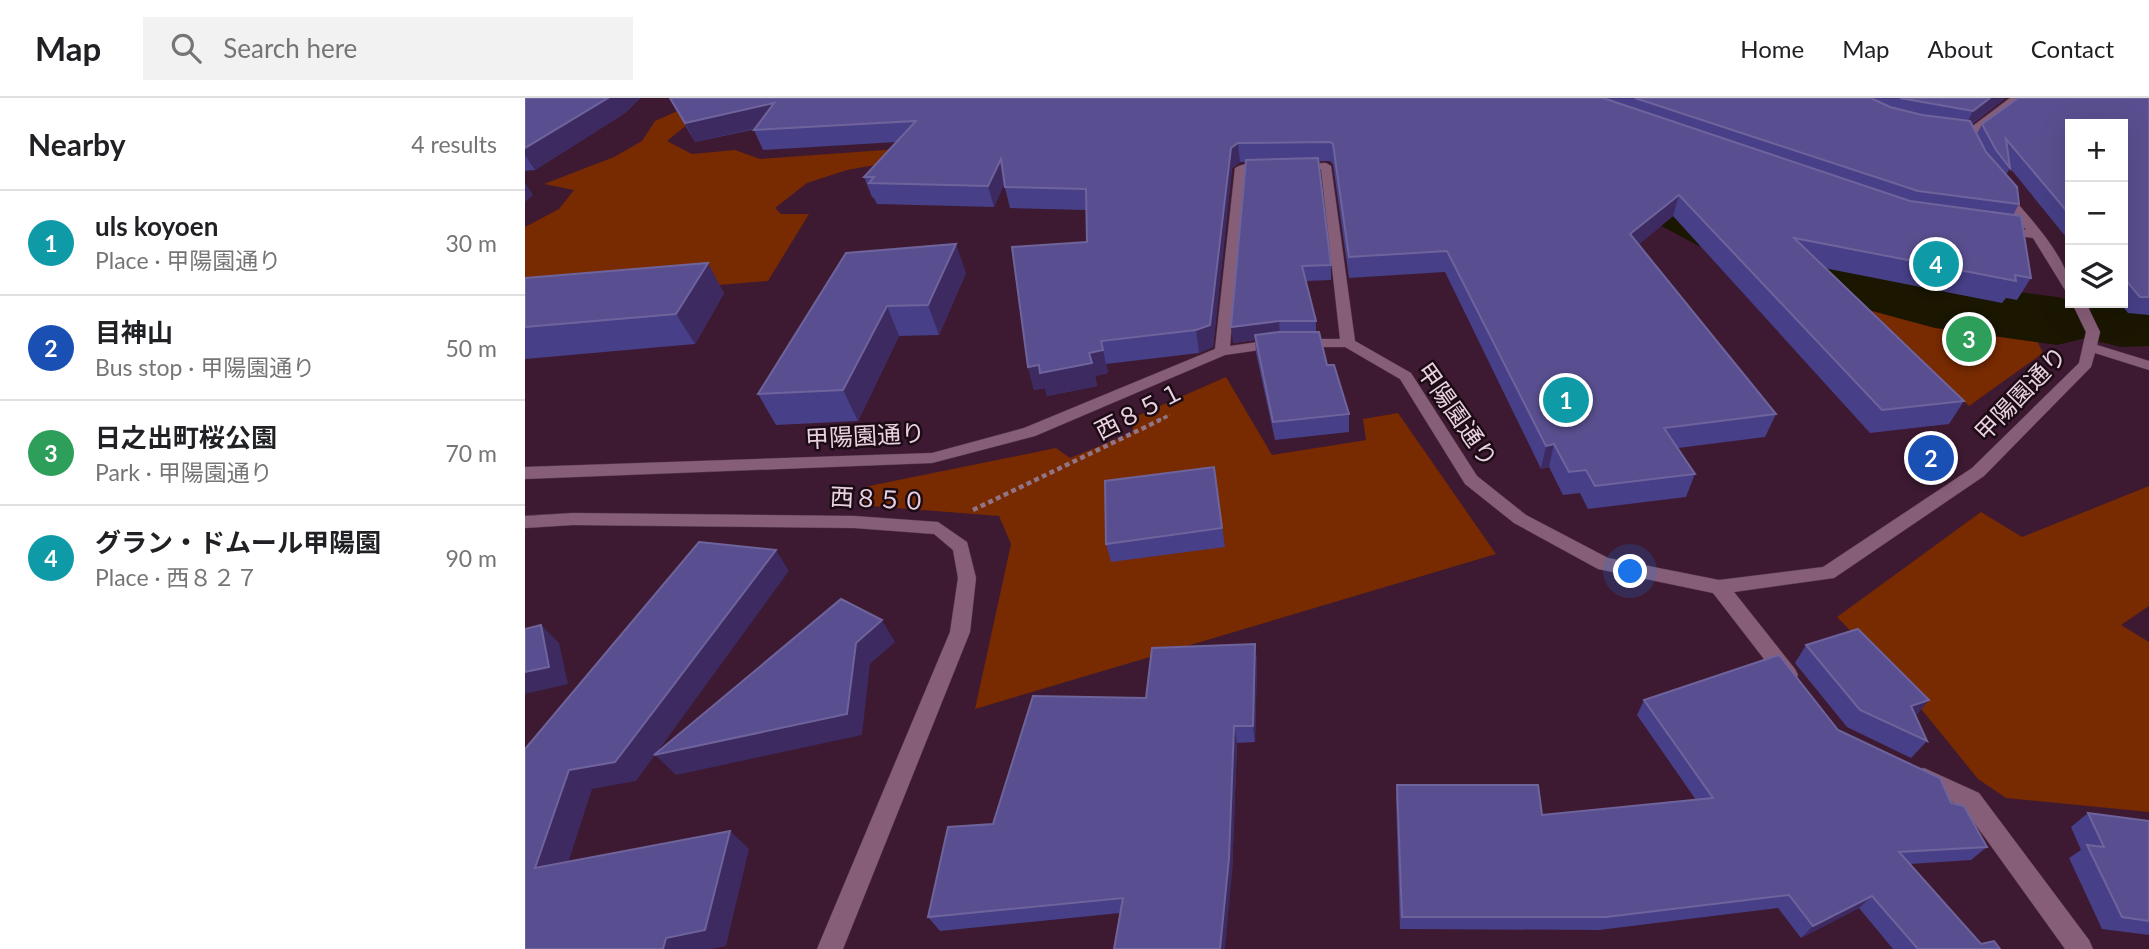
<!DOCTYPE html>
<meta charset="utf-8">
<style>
:root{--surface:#fff;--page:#f2f2f2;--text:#202124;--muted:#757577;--line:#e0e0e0;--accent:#1a73e8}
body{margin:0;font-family:Lato,"Noto Sans JP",sans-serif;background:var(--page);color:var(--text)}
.controls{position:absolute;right:21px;top:21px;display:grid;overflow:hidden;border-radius:0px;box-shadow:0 7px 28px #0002}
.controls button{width:63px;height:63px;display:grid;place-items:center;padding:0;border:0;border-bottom:2px solid var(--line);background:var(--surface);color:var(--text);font:35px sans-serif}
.you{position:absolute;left:1106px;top:474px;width:24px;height:24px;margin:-18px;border:5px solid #fff;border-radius:50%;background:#1a73e8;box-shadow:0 0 0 10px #1a73e833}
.badge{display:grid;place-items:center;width:46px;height:46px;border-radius:50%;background:var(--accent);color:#fff;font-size:23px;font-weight:700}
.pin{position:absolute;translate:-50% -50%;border:4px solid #fff;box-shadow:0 2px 7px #0006}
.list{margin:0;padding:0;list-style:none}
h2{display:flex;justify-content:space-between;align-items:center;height:91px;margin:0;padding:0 28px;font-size:30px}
h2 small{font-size:23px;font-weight:400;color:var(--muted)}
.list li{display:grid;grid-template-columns:46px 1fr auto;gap:21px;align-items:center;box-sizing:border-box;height:105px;padding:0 28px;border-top:2px solid var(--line)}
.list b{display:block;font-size:26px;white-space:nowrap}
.list p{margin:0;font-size:23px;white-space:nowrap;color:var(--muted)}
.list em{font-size:23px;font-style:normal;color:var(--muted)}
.icon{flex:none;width:38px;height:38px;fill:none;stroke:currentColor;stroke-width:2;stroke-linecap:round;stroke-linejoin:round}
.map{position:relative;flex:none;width:1624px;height:851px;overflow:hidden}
header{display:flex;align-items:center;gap:42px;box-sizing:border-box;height:98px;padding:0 35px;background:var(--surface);border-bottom:2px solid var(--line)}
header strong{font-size:33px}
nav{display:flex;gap:38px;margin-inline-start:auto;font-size:24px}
.search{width:490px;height:63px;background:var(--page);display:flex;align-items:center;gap:18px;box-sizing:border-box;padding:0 24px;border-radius:0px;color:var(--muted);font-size:26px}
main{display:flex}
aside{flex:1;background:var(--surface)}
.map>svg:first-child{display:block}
.green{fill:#782a00}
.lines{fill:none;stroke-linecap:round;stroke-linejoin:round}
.river{fill:#1a1600;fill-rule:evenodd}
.minor-casing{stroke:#56394c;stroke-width:1}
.path-far1{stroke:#927487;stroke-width:3.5;stroke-dasharray:4.5 2.5;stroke-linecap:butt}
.path{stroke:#927487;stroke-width:4.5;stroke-dasharray:5 3.5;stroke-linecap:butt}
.minor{fill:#875e77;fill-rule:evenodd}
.wall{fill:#473f87}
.shaded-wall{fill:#3c2a60}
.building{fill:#594f90;stroke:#6f639c;stroke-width:2}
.labels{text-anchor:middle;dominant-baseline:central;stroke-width:5;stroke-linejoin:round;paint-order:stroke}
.street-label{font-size:24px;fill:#e9d1df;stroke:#1b0b15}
</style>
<header>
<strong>Map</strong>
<div class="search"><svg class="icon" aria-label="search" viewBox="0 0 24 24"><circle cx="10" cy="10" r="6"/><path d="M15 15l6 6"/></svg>Search here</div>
<nav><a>Home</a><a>Map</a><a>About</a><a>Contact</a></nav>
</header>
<main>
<aside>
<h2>Nearby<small>4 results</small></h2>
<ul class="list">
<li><span class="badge" style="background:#0f9aa8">1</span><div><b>uls koyoen</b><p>Place · 甲陽園通り</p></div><em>30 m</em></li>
<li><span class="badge" style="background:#1a4fb4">2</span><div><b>目神山</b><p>Bus stop · 甲陽園通り</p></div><em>50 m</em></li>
<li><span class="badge" style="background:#2e9e5b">3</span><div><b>日之出町桜公園</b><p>Park · 甲陽園通り</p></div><em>70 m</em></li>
<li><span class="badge" style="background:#0f9aa8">4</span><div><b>グラン・ドムール甲陽園</b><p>Place · 西８２７</p></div><em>90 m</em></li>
</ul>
</aside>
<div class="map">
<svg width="1624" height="851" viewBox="0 0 1624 851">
<rect width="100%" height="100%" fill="#3d1a31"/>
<!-- green -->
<g class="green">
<polygon points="182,0 163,26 142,43 167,56 210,52 235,61 486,43 322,72 282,85 250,110 256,116 284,116 243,183 0,203 0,129 34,111 49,92 19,86 89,59 117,43 130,23"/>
<polygon points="1333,200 1414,216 1505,228 1518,255 1444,308"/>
<polygon points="701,279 747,357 841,342 838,321 873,315 971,456 450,611 486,446 474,418 333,407 339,389 531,350 545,360 607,335 610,319"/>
<polygon points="1624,388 1624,508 1596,527 1624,544 1624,714 1481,700 1453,681 1367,575 1312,519 1456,414 1497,439"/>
</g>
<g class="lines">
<!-- river -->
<polygon class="river" points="903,0 973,0 1067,34 1175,95 1258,135 1331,162 1412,183 1532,199 1545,202 1545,205 1561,206 1565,212 1567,208 1598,205 1598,201 1624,200 1624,248 1596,249 1567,242 1563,236 1561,240 1532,247 1410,230 1277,194 1206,165 1127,123 1023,60 934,25 911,12"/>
<!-- minor casing -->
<g class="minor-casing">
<g id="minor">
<polygon points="1485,0 1495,0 1492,6 1447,39 1452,50 1443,52 1436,38 1437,36"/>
<path d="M801,65l5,3 24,175 56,32 66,103 49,39 82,43 111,22 104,-13 149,-99 107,-105 7,-31 -14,-29h14l14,29 -3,13 52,16v9l-54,-17 -4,14 -107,109 -150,102 -100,14 61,77 3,6 -3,6 -7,3 -7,-3 -68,-88 -115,-24 -84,-46 -49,-39 -65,-105 -55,-32h-65l-55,8 -190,81 -103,27 -407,16v-12l407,-14 92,-25 191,-79 20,-181c9,-6 31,-7 40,-1l-5,3 -25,1 -15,175 50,-7h60l-19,-170 -23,1 -5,-3 5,-3z"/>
<path d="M1476,90l4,1c21,25 65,69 65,102l-5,-1 -32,-52 -30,-4 -6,-4 6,-4 23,4 -31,-39z"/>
<polygon points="48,415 329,418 413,424 442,444 451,480 445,534 318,851 292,851 425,534 433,480 428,452 409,436 329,430 48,427 0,430 0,418"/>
<polygon points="1399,670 1454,695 1564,842 1568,851 1540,851 1438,709 1391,687 1388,680 1391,673"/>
</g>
</g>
<!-- path-far1 -->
<polyline class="path-far1" points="632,323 645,317"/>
<!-- path -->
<polyline class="path" points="448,412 635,322"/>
<!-- minor -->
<use href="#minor" class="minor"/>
</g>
<!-- wall -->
<g class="wall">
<polygon points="0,0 115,0 100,15 10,72 0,73"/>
<polygon points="144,0 1479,0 1478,2 1447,26 1452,36 1457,26 1624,0 1624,217 1603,215 1595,205 1598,205 1598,26 1545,26 1545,144 1485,70 1481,77 1494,106 1488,117 1506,180 1492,202 1481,200 1477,205 1299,170 1439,303 1424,326 1345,335 1148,118 1114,146 1251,316 1240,339 1153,350 1170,376 1161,399 1063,411 1055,395 1038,397 1024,369 1016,371 920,174 824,180 808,66 805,63 794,63 806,167 806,182 781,183 791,223 791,234 802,267 824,316 824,334 750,342 731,255 730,242 708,245 721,64 715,64 707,70 688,249 674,255 581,266 583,275 570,278 572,288 522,298 520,290 509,292 503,269 562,144 561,112 485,110 479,86 469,109 352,106 349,100 347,99 339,79 372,44 238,52 229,32 231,31 170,44"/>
<polygon points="321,155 441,175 414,237 374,238 333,323 251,327 233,296"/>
<polygon points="0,180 199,195 170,246 0,261"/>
<polygon points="689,369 700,449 586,464 581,446"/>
<polygon points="730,546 732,564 730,644 712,645 707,776 595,815 415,833 403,819 468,726"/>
<polygon points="1281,547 1404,602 1390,618 1402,643 1386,660 1322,629 1270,565"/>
<polygon points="1119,602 1313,632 1426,705 1462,749 1446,762 1385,766 1456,846 1475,851 1368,851 1334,810 1276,840 1253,810 1074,832 875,831 871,701 872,687 1017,717 1171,702 1112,617"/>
<polygon points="1563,715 1624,723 1624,837 1577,831 1544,760 1556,752 1546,729"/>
</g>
<!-- shaded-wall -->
<g class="shaded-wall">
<polygon points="83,0 115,0 100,15 10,72 0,57 0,50"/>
<polygon points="1465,0 1479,0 1478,2 1438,32 1448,13"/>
<polygon points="249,5 258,24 170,44 160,25"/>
<polygon points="713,45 715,64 707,70 688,249 674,255 671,232 706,50"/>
<polygon points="476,61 482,81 469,109 463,88"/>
<polygon points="0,85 8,97 0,104"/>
<polygon points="1154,97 1148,118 1100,158 1105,136"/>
<polygon points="431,146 441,175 414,237 403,207"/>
<polygon points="183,165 199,195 170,246 151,216"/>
<polygon points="362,208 374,238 333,323 318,292"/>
<polygon points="754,223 755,238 730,237 730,242 708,245 706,229"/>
<polygon points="578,252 583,275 570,278 572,288 522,298 520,290 509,292 503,269"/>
<polygon points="1029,346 1024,369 1016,371 1021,348"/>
<polygon points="251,452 264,473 130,657 331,545 357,522 370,544 345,566 337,637 151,677 130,657 111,683 67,691 36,787 10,770 44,672"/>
<polygon points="16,527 34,545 43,586 0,596 0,574"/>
<polygon points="730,546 732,564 730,644 728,628"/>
<polygon points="1404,602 1390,619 1386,608"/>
<polygon points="709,628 712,645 707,776 700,851 695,851"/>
<polygon points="205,733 224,751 201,848 187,851 138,851 141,840"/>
<polygon points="1347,798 1334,810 1276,840 1288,828"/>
</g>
<!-- building -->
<g class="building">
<polygon points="0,0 83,0 0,50"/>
<polygon points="145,0 1078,0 1385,103 1496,118 1506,180 1490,177 1491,183 1269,140 1439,303 1357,312 1154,97 1105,136 1251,316 1139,330 1170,376 1070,388 1061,372 1044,374 1029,346 1021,348 922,153 824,159 808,46 805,44 713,45 706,50 685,227 671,232 576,243 578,252 564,255 567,265 515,275 514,267 503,269 487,149 562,144 561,91 480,89 476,61 463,88 344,85 349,79 339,79 391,23 229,32 249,5 160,25"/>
<polygon points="1110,0 1346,0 1365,9 1397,17 1445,23 1461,54 1492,89 1494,106 1393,93"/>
<polygon points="1375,0 1465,0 1448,13"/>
<polygon points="1493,0 1624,0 1624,199 1615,199 1598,179 1598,26 1545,26 1545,117 1481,41 1485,70 1471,52 1457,26"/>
<polygon points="793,60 806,167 777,168 791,223 754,223 706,229 721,62"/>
<polygon points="431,146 403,207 362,208 318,292 233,296 321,155"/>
<polygon points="183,165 151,216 0,229 0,180"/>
<polygon points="754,234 794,234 802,267 809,267 824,316 748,324 730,237"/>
<polygon points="689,369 697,430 581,446 580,383"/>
<polygon points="174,444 251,452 90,664 44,672 10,770 205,733 180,832 141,840 138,851 0,851 0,651"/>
<polygon points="316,501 357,522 331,545 322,616 129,657"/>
<polygon points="16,527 24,569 0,574 0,531"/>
<polygon points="1333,531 1404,602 1386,608 1402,643 1335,612 1281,547"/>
<polygon points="730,546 728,628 709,628 704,760 695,851 589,851 598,800 403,819 423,729 468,726 508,598 621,600 627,550"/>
<polygon points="1254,557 1313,632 1415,680 1426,705 1439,708 1462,749 1374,754 1456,846 1469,843 1475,851 1393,851 1347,798 1288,828 1264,797 1081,819 877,819 872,687 1013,687 1017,717 1188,700 1119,602"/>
<polygon points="1563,715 1624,723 1624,823 1597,819 1562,747 1579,749"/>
</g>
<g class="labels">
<!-- street labels -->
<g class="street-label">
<text transform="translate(1495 295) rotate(-46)">甲陽園通り</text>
<text transform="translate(614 312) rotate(-27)">西８５１</text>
<text transform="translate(933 316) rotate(55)">甲陽園通り</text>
<text transform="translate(340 337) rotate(-3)">甲陽園通り</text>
<text transform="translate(353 400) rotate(3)">西８５０</text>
</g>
</g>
</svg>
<div class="controls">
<button>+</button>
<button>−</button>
<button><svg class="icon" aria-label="layers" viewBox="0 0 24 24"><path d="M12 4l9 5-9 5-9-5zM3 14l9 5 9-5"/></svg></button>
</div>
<div class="you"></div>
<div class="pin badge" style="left:1041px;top:302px;background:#0f9aa8">1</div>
<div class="pin badge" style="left:1406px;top:360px;background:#1a4fb4">2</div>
<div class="pin badge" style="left:1444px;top:241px;background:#2e9e5b">3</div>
<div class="pin badge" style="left:1411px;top:166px;background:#0f9aa8">4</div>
</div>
</main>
